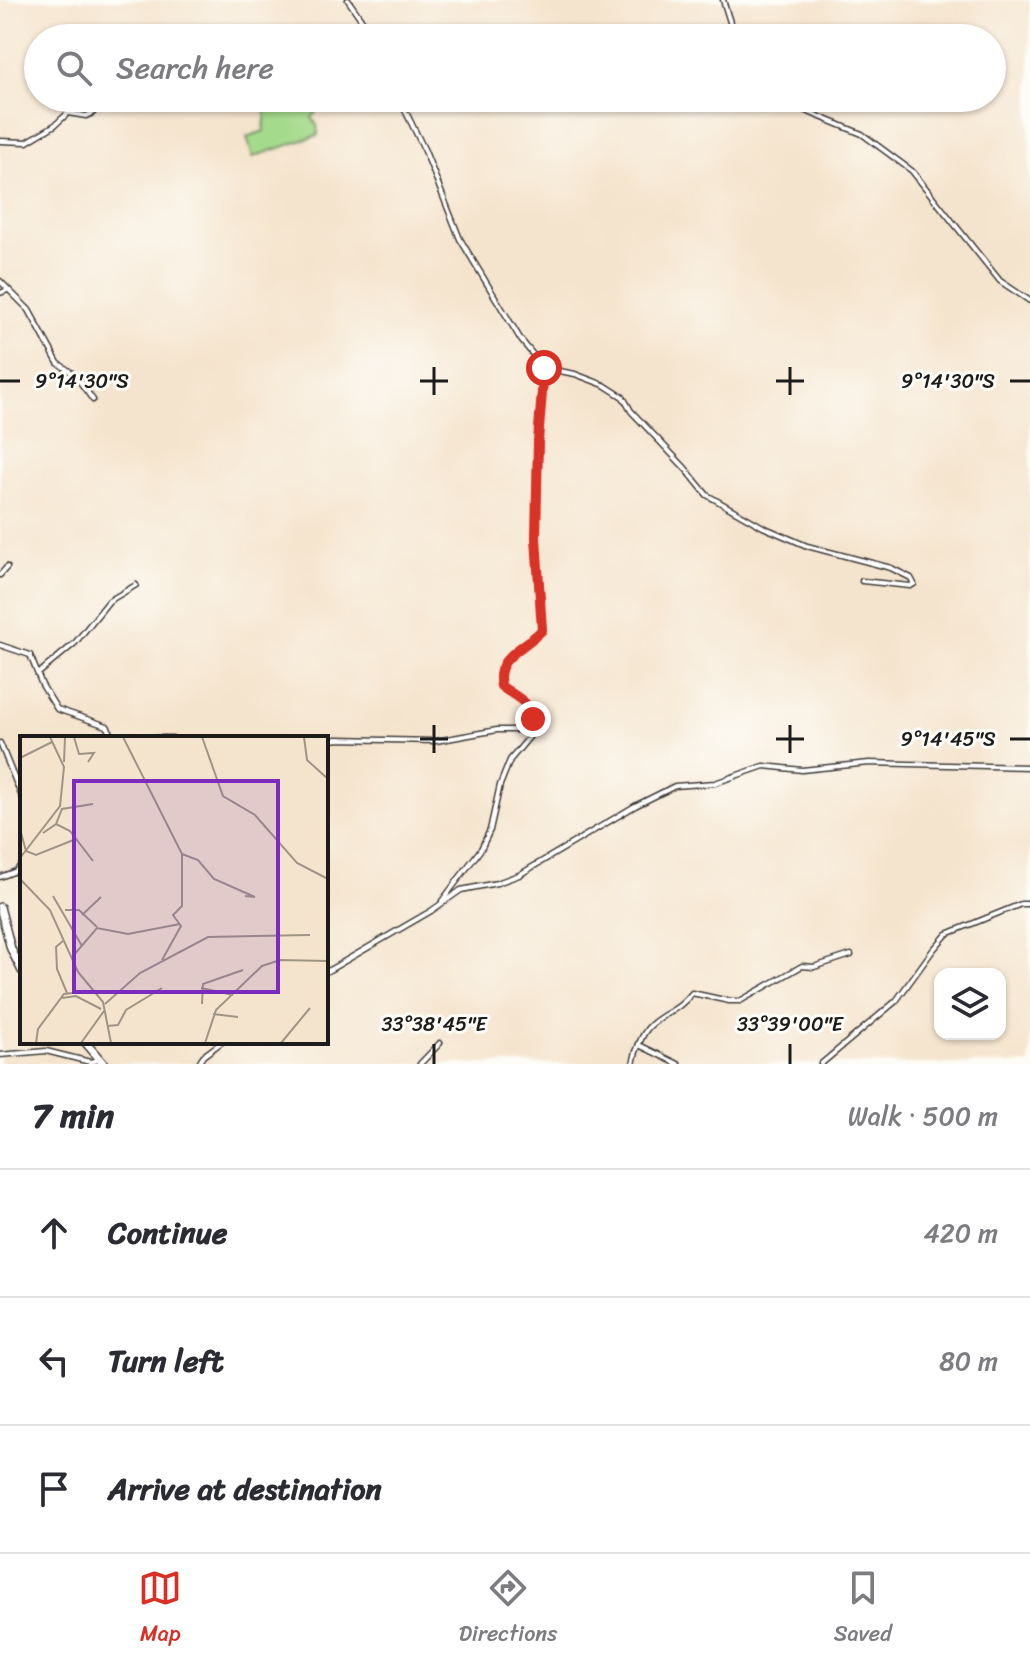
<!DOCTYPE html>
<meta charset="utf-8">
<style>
:root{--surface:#fff;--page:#f7f7f7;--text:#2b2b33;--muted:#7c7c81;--line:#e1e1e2;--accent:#d93025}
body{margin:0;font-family:Sriracha,sans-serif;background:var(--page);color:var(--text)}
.controls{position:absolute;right:24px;bottom:24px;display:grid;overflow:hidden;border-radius:16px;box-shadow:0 2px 6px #0004}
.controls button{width:72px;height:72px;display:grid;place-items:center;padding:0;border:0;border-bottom:2px solid var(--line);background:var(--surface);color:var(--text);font:40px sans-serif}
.stop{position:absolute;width:24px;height:24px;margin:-18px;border:6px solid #d93025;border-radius:50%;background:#fff}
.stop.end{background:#d93025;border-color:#fff;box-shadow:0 2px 8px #0008}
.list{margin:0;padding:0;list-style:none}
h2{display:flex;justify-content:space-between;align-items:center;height:104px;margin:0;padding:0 32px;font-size:34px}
h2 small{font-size:26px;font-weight:400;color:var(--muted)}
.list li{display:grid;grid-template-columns:52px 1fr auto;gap:24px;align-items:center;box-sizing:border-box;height:128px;padding:0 32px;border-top:2px solid var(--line)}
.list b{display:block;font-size:30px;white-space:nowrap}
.list em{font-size:26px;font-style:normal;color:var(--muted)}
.icon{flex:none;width:44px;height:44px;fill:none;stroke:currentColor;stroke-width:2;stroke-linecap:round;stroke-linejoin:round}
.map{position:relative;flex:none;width:1030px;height:1064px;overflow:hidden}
.search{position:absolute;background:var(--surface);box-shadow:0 2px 6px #0004;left:24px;right:24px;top:24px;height:88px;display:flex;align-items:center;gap:20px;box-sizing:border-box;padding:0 28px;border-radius:44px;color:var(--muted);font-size:30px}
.sheet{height:488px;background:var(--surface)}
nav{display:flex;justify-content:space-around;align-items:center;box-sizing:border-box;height:112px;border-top:2px solid var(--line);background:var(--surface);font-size:22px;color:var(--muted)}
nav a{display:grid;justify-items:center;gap:4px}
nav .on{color:var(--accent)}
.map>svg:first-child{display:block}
.grass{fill:#a4da8b;stroke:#607b54;stroke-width:2}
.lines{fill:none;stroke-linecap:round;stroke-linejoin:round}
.minor-casing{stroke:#3d3a37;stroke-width:7}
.trunk-casing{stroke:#3d3a37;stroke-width:10}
.minor{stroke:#fff;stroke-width:4}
.trunk{stroke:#fff;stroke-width:7}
.route{stroke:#d93025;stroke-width:10}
.ticks{fill:none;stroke:#1c1c1c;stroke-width:3}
.inset-road{fill:none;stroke:#9e9486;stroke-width:2}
.view{fill:#7b2cbf;fill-opacity:0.15;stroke:#7b2cbf;stroke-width:4}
.inset-edge{fill:none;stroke:#1c1c1c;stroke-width:4}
.ticks-label{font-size:20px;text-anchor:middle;fill:#1c1c1c;stroke:#fdfcf7;stroke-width:6;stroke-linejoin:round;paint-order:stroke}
</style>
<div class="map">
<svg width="1030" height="1064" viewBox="0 0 1030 1064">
<rect width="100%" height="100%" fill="#fdfcf7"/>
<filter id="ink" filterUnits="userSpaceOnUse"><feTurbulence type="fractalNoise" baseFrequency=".0125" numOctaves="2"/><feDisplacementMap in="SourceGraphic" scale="16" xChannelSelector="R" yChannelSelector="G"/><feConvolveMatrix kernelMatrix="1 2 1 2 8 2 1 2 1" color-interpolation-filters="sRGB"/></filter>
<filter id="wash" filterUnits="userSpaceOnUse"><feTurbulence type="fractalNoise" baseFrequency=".006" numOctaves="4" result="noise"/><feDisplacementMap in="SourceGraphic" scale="32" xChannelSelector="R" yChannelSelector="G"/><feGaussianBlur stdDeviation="1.8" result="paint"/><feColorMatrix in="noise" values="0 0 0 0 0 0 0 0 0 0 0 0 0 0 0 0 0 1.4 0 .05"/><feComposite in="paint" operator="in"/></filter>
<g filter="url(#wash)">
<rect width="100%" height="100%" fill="#f5e4cd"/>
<!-- grass -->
<polygon class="grass" points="266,107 317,111 312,118 317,125 318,135 253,157 247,137 264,131"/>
</g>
<g filter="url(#ink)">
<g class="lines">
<!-- minor casing -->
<g class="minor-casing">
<g id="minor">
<polyline points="348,0 374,38"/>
<polyline points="723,0 735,38"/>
<path d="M399,98l26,53 35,88 61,101 23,28 -6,73 -2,97 6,92c-18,18 -48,27 -41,56 25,19 25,10 35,43l-26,31 -10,25 -10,45 -9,19 -39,52"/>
<polyline points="784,98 801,109 862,134 912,171 1000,281 1030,301"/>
<polyline points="0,141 27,142 55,125 68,113 86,116 93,113"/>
<polyline points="0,281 29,310 58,363 75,375 93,400"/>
<polyline points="0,293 8,290"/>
<polyline points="544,368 575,374 604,385 623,397 631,411 685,468 707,495 763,527 807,546 891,568 911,578 914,584 910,586 862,581"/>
<polyline points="0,575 7,567"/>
<polyline points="0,645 30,655 42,685 57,709 107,726 114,738"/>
<polyline points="39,673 75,643 109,601 136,585"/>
<polyline points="126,738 172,738"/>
<polyline points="326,742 337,739 436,741 497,730 516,730 533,719"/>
<polyline points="0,743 22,797"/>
<polyline points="0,877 16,871 22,864"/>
<polyline points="326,972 431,911 461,890 497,883 519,875 635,806 675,786 715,783 764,766 802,770 869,763 1030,767"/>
<polyline points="639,1045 678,1064"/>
<polyline points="0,1055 46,1051 90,1062 100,1060"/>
<polyline points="198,1064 203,1056 222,1042"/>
<polyline points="420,1064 440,1043"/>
<path d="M633,1064c2,-12 9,-32 19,-40 15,-13 26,-13 40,-31l37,8h11l62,-35 12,1 37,-12"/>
<polyline points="821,1064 896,1001 933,950 947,934 1021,904 1030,904"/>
</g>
</g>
<!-- trunk casing -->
<g class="trunk-casing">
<g id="trunk">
<polyline points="0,907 11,949 22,971"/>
<polyline points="85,1042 104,1064"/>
</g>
</g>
<!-- minor -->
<use href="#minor" class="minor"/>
<!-- trunk -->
<use href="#trunk" class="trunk"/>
</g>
</g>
<g class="lines" filter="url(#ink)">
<!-- route -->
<path class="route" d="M533,719c-4,-19 -18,-22 -32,-33 -7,-29 23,-37 41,-56l-6,-92 2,-97 6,-73"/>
</g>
<!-- ticks -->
<path class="ticks" d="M434,367v28M790,367v28M0,381h20M420,381h28M776,381h28M1010,381h20M434,725v28M790,725v28M420,739h28M776,739h28M1010,739h20M434,1044v20M790,1044v20"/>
<!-- overview -->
<g transform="translate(20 736)">
<rect width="308" height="308" fill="#f5e4cd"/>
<path class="inset-road" d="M54,1l5,17 15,-1 -6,9M103,1l59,117v52l-9,9 8,11 -19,34M182,1l21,59 32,19 42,48 31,16M284,1l3,23 21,19M0,22l32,-16M44,26l1,-25M36,88l14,7 23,30M0,93l6,22 10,4 40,-16M23,97l13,-9 6,-15 31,-5M162,118l16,6 16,19 41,18 -10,-1M0,122l40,-52 4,-39 -14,-30M0,143l30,31 28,62 25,30 8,41M33,160l29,50M45,174h14l18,17M62,179l19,-18M44,204l-8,7 1,22 10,24M53,220l24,-28 31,6 52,-10M181,252l32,7M42,262l14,-2 25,13M85,268l35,-31 68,-36 102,-2M182,268l1,-20 40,-14M193,278l25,3M88,290l10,-1 8,-15 36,-22M16,307l2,-14 26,-35 26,-3M61,307l23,-32M185,307l11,-33 46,-44 18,-6 48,1M261,307l29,-35"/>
<path class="view" d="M54,45h204v211h-204z"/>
<rect width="308" height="308" class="inset-edge"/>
</g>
<g class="ticks-label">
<text x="82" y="388">9°14'30"S</text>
<text x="948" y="388">9°14'30"S</text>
<text x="948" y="746">9°14'45"S</text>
<text x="434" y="1031">33°38'45"E</text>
<text x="790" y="1031">33°39'00"E</text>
</g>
</svg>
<div class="controls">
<button><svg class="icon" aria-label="layers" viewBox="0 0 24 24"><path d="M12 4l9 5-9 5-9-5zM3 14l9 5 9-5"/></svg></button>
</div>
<div class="stop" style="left:544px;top:368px"></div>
<div class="stop end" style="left:533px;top:719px"></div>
<div class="search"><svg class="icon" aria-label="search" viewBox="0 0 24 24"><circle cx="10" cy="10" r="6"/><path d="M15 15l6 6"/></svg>Search here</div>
</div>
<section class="sheet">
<h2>7 min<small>Walk · 500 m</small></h2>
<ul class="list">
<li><svg class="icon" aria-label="ahead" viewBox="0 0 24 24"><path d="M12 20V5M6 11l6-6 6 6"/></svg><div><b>Continue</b></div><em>420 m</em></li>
<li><svg class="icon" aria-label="left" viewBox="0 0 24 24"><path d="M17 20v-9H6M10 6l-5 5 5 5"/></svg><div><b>Turn left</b></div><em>80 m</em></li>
<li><svg class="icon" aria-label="arrive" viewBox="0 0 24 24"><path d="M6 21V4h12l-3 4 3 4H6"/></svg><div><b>Arrive at destination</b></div></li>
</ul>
</section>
<nav>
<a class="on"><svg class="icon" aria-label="map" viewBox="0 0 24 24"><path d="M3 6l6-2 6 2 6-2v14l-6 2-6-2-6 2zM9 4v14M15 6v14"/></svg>Map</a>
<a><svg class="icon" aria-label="directions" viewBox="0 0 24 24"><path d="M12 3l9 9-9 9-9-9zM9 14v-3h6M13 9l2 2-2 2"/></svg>Directions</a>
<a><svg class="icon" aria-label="saved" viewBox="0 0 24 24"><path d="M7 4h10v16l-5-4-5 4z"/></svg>Saved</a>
</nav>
